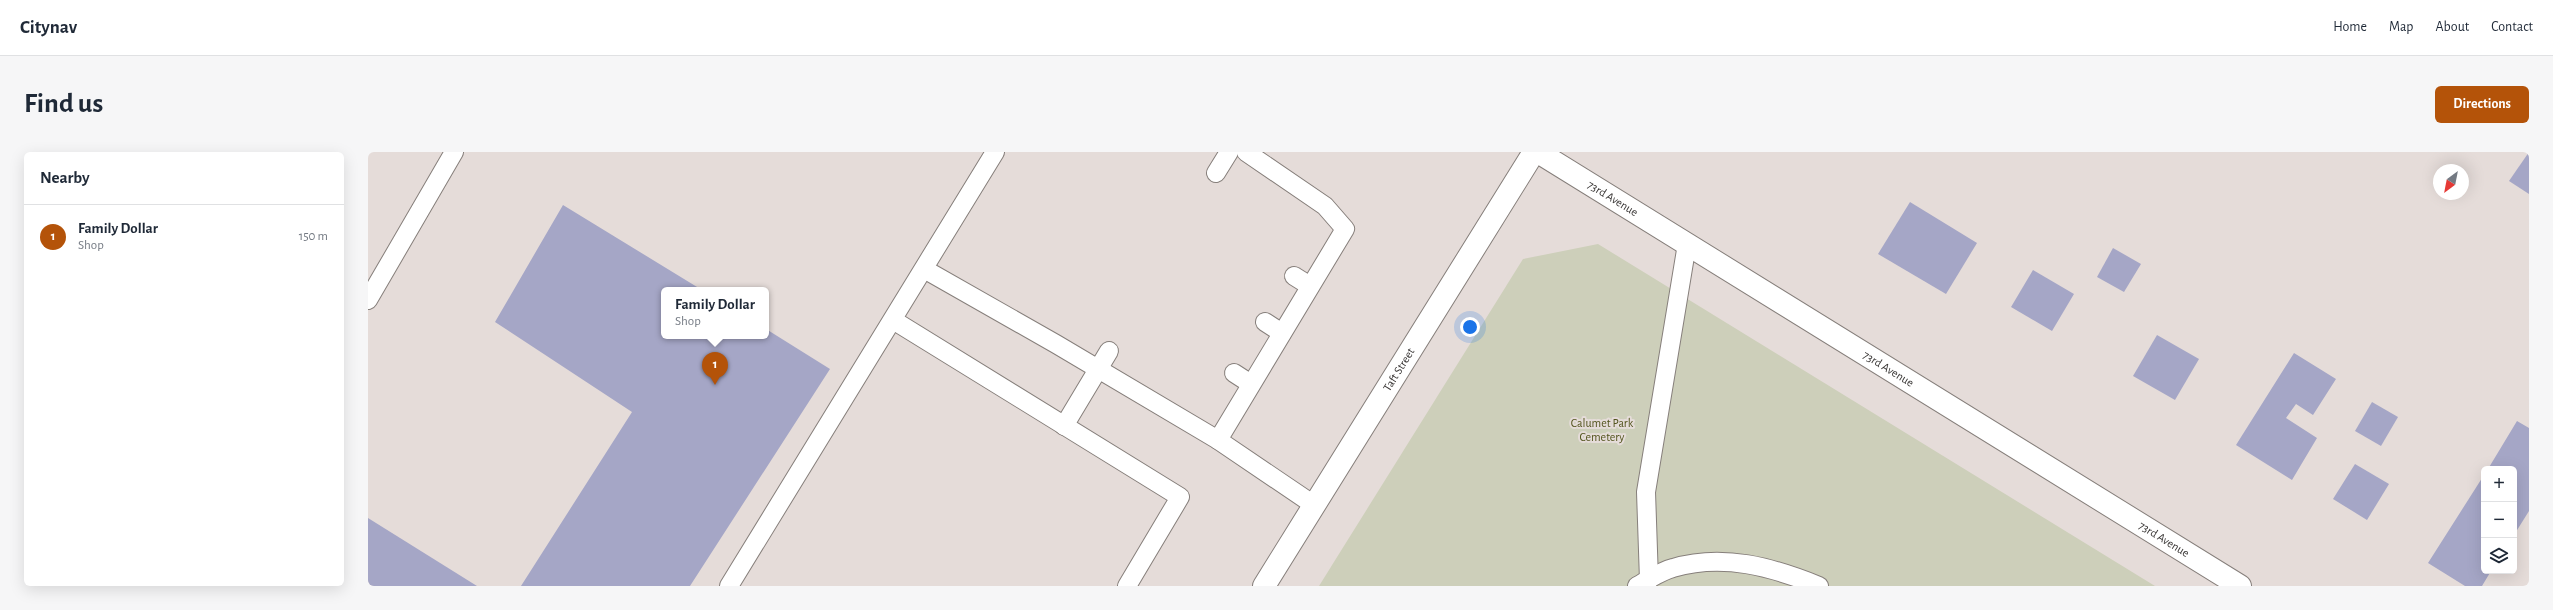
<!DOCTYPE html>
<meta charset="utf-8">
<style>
:root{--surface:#fff;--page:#f6f6f7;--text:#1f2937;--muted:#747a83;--line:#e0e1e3;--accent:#b45309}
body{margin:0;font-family:"Alegreya Sans",sans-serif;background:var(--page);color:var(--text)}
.controls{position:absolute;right:12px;bottom:12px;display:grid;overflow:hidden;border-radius:6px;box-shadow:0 4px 16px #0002}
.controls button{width:36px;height:36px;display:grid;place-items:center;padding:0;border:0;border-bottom:1px solid var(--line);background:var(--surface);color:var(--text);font:20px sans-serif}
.compass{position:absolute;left:2065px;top:12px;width:36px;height:36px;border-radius:50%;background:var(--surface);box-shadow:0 4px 16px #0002;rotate:212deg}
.you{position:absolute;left:1102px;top:175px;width:14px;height:14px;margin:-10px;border:3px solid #fff;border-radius:50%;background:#1a73e8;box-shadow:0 0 0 6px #1a73e833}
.badge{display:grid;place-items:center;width:26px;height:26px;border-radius:50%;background:var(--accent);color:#fff;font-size:13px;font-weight:700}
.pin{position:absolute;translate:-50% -33px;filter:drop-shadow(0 1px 2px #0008)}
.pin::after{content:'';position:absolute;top:21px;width:14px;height:12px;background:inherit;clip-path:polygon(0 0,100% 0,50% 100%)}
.popup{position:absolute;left:293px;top:135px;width:108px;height:52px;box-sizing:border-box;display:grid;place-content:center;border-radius:6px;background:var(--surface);filter:drop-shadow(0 1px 3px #0005);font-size:13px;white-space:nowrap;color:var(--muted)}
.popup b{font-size:15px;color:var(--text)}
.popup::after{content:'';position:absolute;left:50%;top:100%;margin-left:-8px;border:8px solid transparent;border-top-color:var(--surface)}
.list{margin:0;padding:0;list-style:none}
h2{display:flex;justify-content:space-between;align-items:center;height:52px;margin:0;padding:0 16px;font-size:17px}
h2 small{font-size:13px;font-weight:400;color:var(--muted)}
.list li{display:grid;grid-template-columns:26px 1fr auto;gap:12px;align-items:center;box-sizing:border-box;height:64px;padding:0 16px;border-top:1px solid var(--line)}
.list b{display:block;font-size:15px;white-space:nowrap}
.list p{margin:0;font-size:13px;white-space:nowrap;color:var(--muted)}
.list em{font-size:13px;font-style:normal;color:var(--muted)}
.icon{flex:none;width:22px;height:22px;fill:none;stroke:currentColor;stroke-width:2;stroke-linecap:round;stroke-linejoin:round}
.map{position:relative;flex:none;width:2161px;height:434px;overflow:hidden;border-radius:6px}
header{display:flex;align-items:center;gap:24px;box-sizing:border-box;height:56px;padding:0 20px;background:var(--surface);border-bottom:1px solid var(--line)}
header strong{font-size:19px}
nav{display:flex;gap:22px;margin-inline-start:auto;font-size:14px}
.intro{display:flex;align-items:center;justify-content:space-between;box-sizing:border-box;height:96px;padding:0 24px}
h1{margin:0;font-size:28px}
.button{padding:10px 18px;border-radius:6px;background:var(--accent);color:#fff;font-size:14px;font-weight:700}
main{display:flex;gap:24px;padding:0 24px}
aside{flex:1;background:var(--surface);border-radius:6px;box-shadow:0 4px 16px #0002}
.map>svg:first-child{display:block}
.green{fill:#cdcfba}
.building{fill:#a5a6c6}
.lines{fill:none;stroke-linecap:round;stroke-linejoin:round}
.service-casing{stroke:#867f7b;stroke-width:20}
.tertiary-casing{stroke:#867f7b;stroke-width:24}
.secondary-casing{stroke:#867f7b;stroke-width:24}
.service{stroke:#fff;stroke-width:18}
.tertiary{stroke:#fff;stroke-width:22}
.secondary{stroke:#fff;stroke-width:22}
.labels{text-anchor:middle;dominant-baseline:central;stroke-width:4;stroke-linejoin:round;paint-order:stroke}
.street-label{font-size:12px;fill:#393635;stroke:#e5dcd9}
.park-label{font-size:12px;fill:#52531c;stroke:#e5dcd9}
</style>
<header>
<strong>Citynav</strong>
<nav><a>Home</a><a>Map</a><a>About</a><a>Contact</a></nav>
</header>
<div class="intro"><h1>Find us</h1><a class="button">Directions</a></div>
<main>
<aside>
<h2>Nearby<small></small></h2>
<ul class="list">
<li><span class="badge">1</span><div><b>Family Dollar</b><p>Shop</p></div><em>150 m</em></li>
</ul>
</aside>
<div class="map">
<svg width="2161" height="434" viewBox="0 0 2161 434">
<rect width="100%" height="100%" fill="#e5dcd9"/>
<!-- green -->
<polygon class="green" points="1230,92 1787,434 951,434 1155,107"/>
<!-- building -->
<g class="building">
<polygon points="2161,0 2161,42 2141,29"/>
<polygon points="1542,50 1609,91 1578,142 1510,102"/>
<polygon points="195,53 334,138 296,138 296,184 398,184 398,177 462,217 322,434 153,434 264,260 127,170"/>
<polygon points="1745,96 1773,112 1756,140 1729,125"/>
<polygon points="1665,118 1706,142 1684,179 1643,155"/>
<polygon points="1789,183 1831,207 1807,248 1765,224"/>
<polygon points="1926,201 1968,227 1945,263 1928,252 1918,266 1949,286 1924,328 1868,293"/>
<polygon points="2004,250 2030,265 2013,294 1987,279"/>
<polygon points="2149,269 2161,276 2161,359 2146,383 2146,317 2120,317"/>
<polygon points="1987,312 2021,332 1999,368 1965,347"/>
<polygon points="2116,323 2116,419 2123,419 2114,434 2097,434 2060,411"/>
<polygon points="0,366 109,434 0,434"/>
</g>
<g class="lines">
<!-- service casing -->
<g class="service-casing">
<g id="service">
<polyline points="878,0 957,54 977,77 850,288 946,353"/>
<polyline points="848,21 861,0"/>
<polyline points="556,117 688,192 850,288"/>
<polyline points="926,124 942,134"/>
<polyline points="0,148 86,0"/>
<polyline points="525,168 812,345 759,434"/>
<polyline points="897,170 914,181"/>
<polyline points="866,221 883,232"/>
<polyline points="696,274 741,199"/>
<polyline points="1281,428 1278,340 1319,92"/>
<polyline points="361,434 627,0"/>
<path d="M1269,434c11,-6 24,-15 36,-18 50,-15 99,-1 146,18"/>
</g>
</g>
<!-- tertiary casing -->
<g class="tertiary-casing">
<g id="tertiary">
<path id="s1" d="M1170,0l702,434"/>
</g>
</g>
<!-- secondary casing -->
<g class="secondary-casing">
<g id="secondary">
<path id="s2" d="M896,434l270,-434"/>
</g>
</g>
<!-- service -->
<use href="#service" class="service"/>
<!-- tertiary -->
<use href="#tertiary" class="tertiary"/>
<!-- secondary -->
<use href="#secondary" class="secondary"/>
</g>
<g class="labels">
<!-- street labels -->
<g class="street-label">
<text stroke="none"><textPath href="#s1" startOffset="88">73rd Avenue</textPath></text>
<text stroke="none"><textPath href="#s1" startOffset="412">73rd Avenue</textPath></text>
<text stroke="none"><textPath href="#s2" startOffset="255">Taft Street</textPath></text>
<text stroke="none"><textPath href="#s1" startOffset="736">73rd Avenue</textPath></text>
</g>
<!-- park labels -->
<g class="park-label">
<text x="1234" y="271">Calumet Park<tspan x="1234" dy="14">Cemetery</tspan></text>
</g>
</g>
</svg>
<div class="controls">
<button>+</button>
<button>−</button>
<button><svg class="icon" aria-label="layers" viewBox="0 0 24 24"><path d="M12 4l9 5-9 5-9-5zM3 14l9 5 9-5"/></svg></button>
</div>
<svg class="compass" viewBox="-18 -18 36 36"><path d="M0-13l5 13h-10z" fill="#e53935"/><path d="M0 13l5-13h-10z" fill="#747a83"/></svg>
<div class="you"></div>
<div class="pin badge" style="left:347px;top:233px">1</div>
<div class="popup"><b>Family Dollar</b>Shop</div>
</div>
</main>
